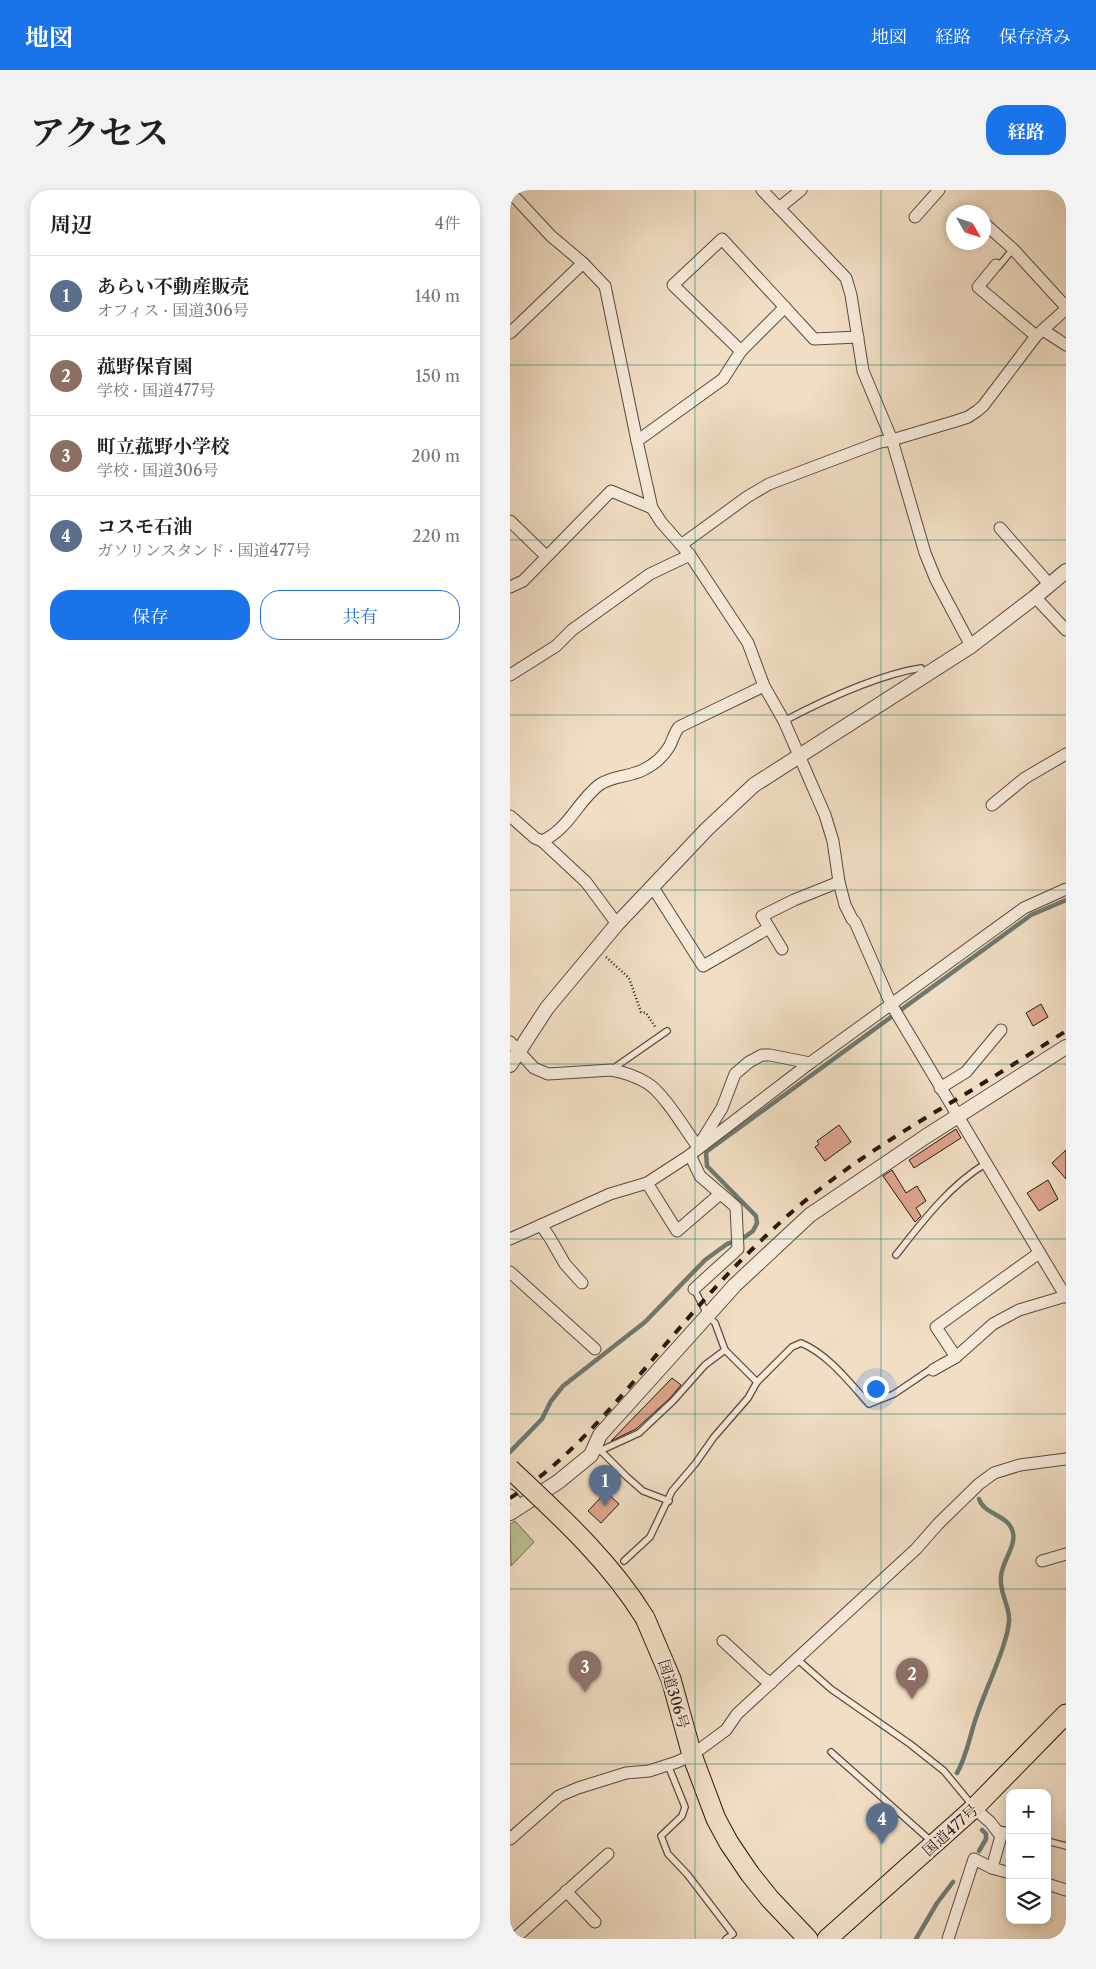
<!DOCTYPE html>
<html lang="ja">
<meta charset="utf-8">
<style>
:root{--surface:#fff;--page:#f2f2f2;--text:#202124;--muted:#757577;--line:#e0e0e0;--accent:#1a73e8}
body{margin:0;font-family:"Libre Caslon Text","Noto Serif JP",serif;background:var(--page);color:var(--text)}
.controls{position:absolute;right:15px;bottom:15px;display:grid;overflow:hidden;border-radius:10px;box-shadow:0 2px 8px #0003}
.controls button{width:45px;height:45px;display:grid;place-items:center;padding:0;border:0;border-bottom:1px solid var(--line);background:var(--surface);color:var(--text);font:25px sans-serif}
.compass{position:absolute;left:436px;top:15px;width:45px;height:45px;border-radius:50%;background:var(--surface);box-shadow:0 2px 8px #0003;rotate:129deg}
.you{position:absolute;left:365px;top:1198px;width:18px;height:18px;margin:-12px;border:4px solid #fff;border-radius:50%;background:#1a73e8;box-shadow:0 0 0 8px #1a73e833}
.badge{display:grid;place-items:center;width:32px;height:32px;border-radius:50%;background:var(--accent);color:#fff;font-size:16px;font-weight:700}
.pin{position:absolute;translate:-50% -41px;filter:drop-shadow(0 1px 2px #0008)}
.pin::after{content:'';position:absolute;top:26px;width:18px;height:15px;background:inherit;clip-path:polygon(0 0,100% 0,50% 100%)}
.list{margin:0;padding:0;list-style:none}
h2{display:flex;justify-content:space-between;align-items:center;height:65px;margin:0;padding:0 20px;font-size:21px}
h2 small{font-size:16px;font-weight:400;color:var(--muted)}
.list li{display:grid;grid-template-columns:32px 1fr auto;gap:15px;align-items:center;box-sizing:border-box;height:80px;padding:0 20px;border-top:1px solid var(--line)}
.list b{display:block;font-size:19px;white-space:nowrap}
.list p{margin:0;font-size:16px;white-space:nowrap;color:var(--muted)}
.list em{font-size:16px;font-style:normal;color:var(--muted)}
.actions{display:flex;gap:10px;padding:15px 20px}
.actions a{flex:1;padding:11px 0;border:1px solid var(--accent);border-radius:20px;text-align:center;font-size:18px;color:var(--accent)}
.actions .main{background:var(--accent);color:#fff}
.icon{flex:none;width:28px;height:28px;fill:none;stroke:currentColor;stroke-width:2;stroke-linecap:round;stroke-linejoin:round}
.map{position:relative;flex:none;width:556px;height:1749px;overflow:hidden;border-radius:20px}
header{display:flex;align-items:center;gap:30px;box-sizing:border-box;height:70px;padding:0 25px;background:var(--accent);color:#fff}
header strong{font-size:24px}
nav{display:flex;gap:28px;margin-inline-start:auto;font-size:18px}
.intro{display:flex;align-items:center;justify-content:space-between;box-sizing:border-box;height:120px;padding:0 30px}
h1{margin:0;font-size:35px}
.button{padding:12px 22px;border-radius:20px;background:var(--accent);color:#fff;font-size:18px;font-weight:700}
main{display:flex;gap:30px;padding:0 30px}
aside{flex:1;background:var(--surface);border-radius:20px;box-shadow:0 2px 8px #0003}
.map>svg:first-child{display:block}
.green{fill:#bcc192;stroke:#746c50}
.lines{fill:none;stroke-linecap:round;stroke-linejoin:round}
.stream{stroke:#6e7a70;stroke-width:4.5}
.building{fill:#dda48e;stroke:#2b170f}
.service-casing{stroke:#5c493c;stroke-width:8}
.minor-casing{stroke:#5c493c;stroke-width:13}
.tertiary-casing{stroke:#5c493c;stroke-width:16}
.trunk-casing{stroke:#2b170f;stroke-width:21}
.path{stroke:#2b170f;stroke-width:2.5;stroke-dasharray:1 2.5;stroke-linecap:butt}
.service{stroke:#f6ead9;stroke-width:5.5}
.minor{stroke:#f6ead9;stroke-width:11}
.tertiary{stroke:#f6ead9;stroke-width:14}
.trunk{stroke:#f1dec4;stroke-width:19}
.rail{stroke:#2b170f;stroke-width:4;stroke-dasharray:9 9;stroke-linecap:butt}
.trunk-bridge-casing{stroke:#2b170f;stroke-width:21;stroke-linecap:butt}
.trunk-bridge{stroke:#f1dec4;stroke-width:19}
.grid{fill:none;stroke:#0f766e;stroke-width:1;stroke-opacity:0.55}
.labels{text-anchor:middle;dominant-baseline:central;stroke-width:4.5;stroke-linejoin:round;paint-order:stroke}
.street-label{font-size:15px;fill:#2b170f;stroke:#f6ead9}
</style>
<header>
<strong>地図</strong>
<nav><a>地図</a><a>経路</a><a>保存済み</a></nav>
</header>
<div class="intro"><h1>アクセス</h1><a class="button">経路</a></div>
<main>
<aside>
<h2>周辺<small>4件</small></h2>
<ul class="list">
<li><span class="badge" style="background:#5c6f8a">1</span><div><b>あらい不動産販売</b><p>オフィス · 国道306号</p></div><em>140 m</em></li>
<li><span class="badge" style="background:#8d6e63">2</span><div><b>菰野保育園</b><p>学校 · 国道477号</p></div><em>150 m</em></li>
<li><span class="badge" style="background:#8d6e63">3</span><div><b>町立菰野小学校</b><p>学校 · 国道306号</p></div><em>200 m</em></li>
<li><span class="badge" style="background:#5c6f8a">4</span><div><b>コスモ石油</b><p>ガソリンスタンド · 国道477号</p></div><em>220 m</em></li>
</ul>
<div class="actions"><a class="main">保存</a><a>共有</a></div>
</aside>
<div class="map">
<svg width="556" height="1749" viewBox="0 0 556 1749">
<rect width="100%" height="100%" fill="#f1dec4"/>
<filter id="stains"><feTurbulence type="fractalNoise" baseFrequency=".004" numOctaves="4"/><feColorMatrix values="0 0 0 0 .2 0 0 0 0 .09 0 0 0 0 .02 0 0 0 .5 -.17"/></filter>
<radialGradient id="worn" r=".72"><stop offset=".6" stop-color="#630" stop-opacity="0"/><stop offset="1" stop-color="#630" stop-opacity=".3"/></radialGradient>
<!-- green -->
<polygon class="green" points="5,1331 24,1352 1,1376 0,1334"/>
<g class="lines">
<!-- stream -->
<g class="stream">
<polyline points="0,1262 32,1229 41,1211 53,1196 135,1132 195,1070 217,1054 232,1049 243,1041 247,1033 246,1026 197,976 196,962 521,725 556,710"/>
<path d="M447,1583c10,-17 13,-39 20,-58 7,-22 34,-78 32,-98 -1,-14 -10,-26 -8,-41 1,-14 15,-30 12,-43 -3,-18 -29,-18 -34,-34"/>
<polyline points="469,1661 476,1649 476,1644 472,1640"/>
<polyline points="406,1749 427,1713 443,1692"/>
</g>
</g>
<!-- building -->
<g class="building">
<polygon points="531,814 538,827 523,836 516,823"/>
<polygon points="329,935 341,952 315,971 305,957 309,954 307,951"/>
<polygon points="446,939 451,948 404,978 399,970"/>
<polygon points="556,960 556,989 542,973"/>
<polygon points="382,980 396,1003 407,996 416,1011 406,1018 411,1026 405,1032 373,986"/>
<polygon points="538,990 548,1009 529,1021 517,1003"/>
<polygon points="162,1188 171,1195 160,1208 126,1239 101,1251"/>
<polygon points="96,1302 109,1314 91,1333 78,1321"/>
</g>
<g class="lines">
<!-- service casing -->
<g class="service-casing">
<g id="service">
<polyline points="486,75 489,76 503,59"/>
<path d="M274,531c40,-21 93,-46 137,-53"/>
<polyline points="101,880 157,841"/>
<path d="M386,1065c26,-33 53,-69 89,-91"/>
<path d="M247,1192l35,-35 9,-4c27,11 49,40 68,61l25,-10 34,-23 5,-1"/>
<polyline points="91,1261 117,1287 133,1301 159,1311"/>
<polyline points="83,1264 129,1243 163,1211 195,1175 215,1160"/>
<polyline points="114,1371 140,1347 162,1301 185,1274 204,1247 238,1208 247,1192 215,1160 205,1133 198,1126 184,1099"/>
<polyline points="287,1469 321,1499 400,1554 434,1581 463,1616"/>
<polyline points="321,1562 421,1651"/>
<polyline points="158,1575 175,1617 172,1626 151,1646 158,1664 177,1684 223,1744 216,1749"/>
<polyline points="487,1639 500,1641"/>
<polyline points="537,1651 556,1656"/>
</g>
</g>
<!-- minor casing -->
<g class="minor-casing">
<g id="minor">
<polyline points="252,0 336,88 341,105 353,181 382,250 415,363 426,390 461,456"/>
<polyline points="0,2 41,46 73,73 95,96 127,251 142,318 151,332 180,365 238,453 254,496 274,531 315,625 323,651 329,692 335,715 342,729 345,732 381,814 556,1107"/>
<polyline points="269,18 291,0"/>
<polyline points="405,27 429,0"/>
<polyline points="473,32 503,59 556,117"/>
<polyline points="486,75 468,97 526,146"/>
<polyline points="533,140 556,155"/>
<polyline points="0,143 73,73"/>
<polyline points="231,161 275,117"/>
<polyline points="127,251 213,189 231,161 163,95 212,49 304,149 348,147"/>
<polyline points="0,331 36,366"/>
<polyline points="490,338 540,395"/>
<polyline points="171,355 237,307 259,294 370,252 382,250 446,231 458,227 467,221 473,216 526,146 556,119"/>
<polyline points="0,397 13,391 101,301 142,318"/>
<polyline points="525,407 556,440"/>
<polyline points="0,485 46,456 62,440 140,384 180,365"/>
<polyline points="482,615 515,588 556,564"/>
<path d="M0,626l25,22 7,3c26,-11 36,-40 57,-56 12,-9 30,-8 44,-15 10,-5 20,-13 26,-23 4,-7 5,-14 10,-20l85,-41"/>
<polyline points="32,651 76,692 107,734"/>
<polyline points="142,696 193,776 259,738"/>
<polyline points="272,759 252,726 284,710 329,692"/>
<path d="M0,852l24,26 14,6 63,-4c12,2 26,7 36,13 17,10 39,48 51,64"/>
<polyline points="430,898 456,882 491,840"/>
<polyline points="191,952 212,918 225,884 239,872 252,865 260,865 300,873"/>
<polyline points="180,965 190,986 226,1017 228,1059 184,1099"/>
<polyline points="137,993 167,1041 210,1004"/>
<polyline points="31,1035 40,1048 55,1074 72,1093"/>
<polyline points="0,1049 100,1004 137,993 180,965 300,873 514,718 556,699"/>
<polyline points="0,1082 85,1159"/>
<polyline points="446,1167 426,1137 529,1063"/>
<polyline points="423,1180 446,1167 483,1134 509,1120 556,1106"/>
<polyline points="0,1305 11,1317"/>
<polyline points="532,1371 556,1364"/>
<polyline points="213,1451 253,1488 261,1493"/>
<polyline points="464,1618 480,1632 491,1646 482,1678"/>
<polyline points="0,1649 49,1606 68,1598 116,1583 139,1581 167,1572 182,1565 216,1540 227,1524 406,1359 428,1334 469,1294 484,1283 510,1275 556,1269"/>
<polyline points="537,1694 556,1700"/>
<polyline points="56,1701 85,1732"/>
<polyline points="4,1749 98,1664"/>
<polyline points="438,1749 464,1669 482,1678 500,1683"/>
</g>
</g>
<!-- tertiary casing -->
<g class="tertiary-casing">
<g id="tertiary">
<polyline points="0,875 37,818 107,734 197,639 244,595 461,456 525,407 556,381"/>
<polyline points="0,1323 48,1292 81,1265 90,1245 225,1095 300,1025 415,947 556,857"/>
</g>
</g>
<!-- trunk casing -->
<g class="trunk-casing">
<g id="trunk">
<polyline points="135,1428 161,1489 182,1565 206,1629 219,1653 240,1684 260,1709 298,1749"/>
<polyline points="317,1749 464,1618 556,1524"/>
</g>
</g>
<!-- path -->
<polyline class="path" points="96,767 119,788 131,822 136,823 146,838"/>
<!-- service -->
<use href="#service" class="service"/>
<!-- minor -->
<use href="#minor" class="minor"/>
<!-- tertiary -->
<use href="#tertiary" class="tertiary"/>
<!-- trunk -->
<use href="#trunk" class="trunk"/>
<!-- rail -->
<path class="rail" d="M0,1308c55,-35 96,-84 138,-133 39,-46 78,-92 122,-133 58,-56 128,-98 197,-139 33,-20 66,-41 99,-62"/>
<!-- trunk-bridge casing -->
<g class="trunk-bridge-casing">
<path id="trunk-bridge" d="M0,1279c49,46 99,91 135,149"/>
</g>
<!-- trunk-bridge -->
<use href="#trunk-bridge" class="trunk-bridge"/>
</g>
<!-- grid -->
<path class="grid" d="M185,0v1749M371,0v1749M0,175h556M0,350h556M0,525h556M0,700h556M0,874h556M0,1049h556M0,1224h556M0,1399h556M0,1574h556"/>
<g class="labels">
<!-- street labels -->
<g class="street-label">
<text transform="translate(164 1504) rotate(73)">国道306号</text>
<text transform="translate(440 1640) rotate(-42)">国道477号</text>
</g>
</g>
<rect width="100%" height="100%" filter="url(#stains)"/>
<rect width="100%" height="100%" fill="url(#worn)"/>
</svg>
<div class="controls">
<button>+</button>
<button>−</button>
<button><svg class="icon" aria-label="layers" viewBox="0 0 24 24"><path d="M12 4l9 5-9 5-9-5zM3 14l9 5 9-5"/></svg></button>
</div>
<svg class="compass" viewBox="-18 -18 36 36"><path d="M0-13l5 13h-10z" fill="#e53935"/><path d="M0 13l5-13h-10z" fill="#757577"/></svg>
<div class="you"></div>
<div class="pin badge" style="left:95px;top:1316px;background:#5c6f8a">1</div>
<div class="pin badge" style="left:402px;top:1509px;background:#8d6e63">2</div>
<div class="pin badge" style="left:75px;top:1502px;background:#8d6e63">3</div>
<div class="pin badge" style="left:372px;top:1654px;background:#5c6f8a">4</div>
</div>
</main>
